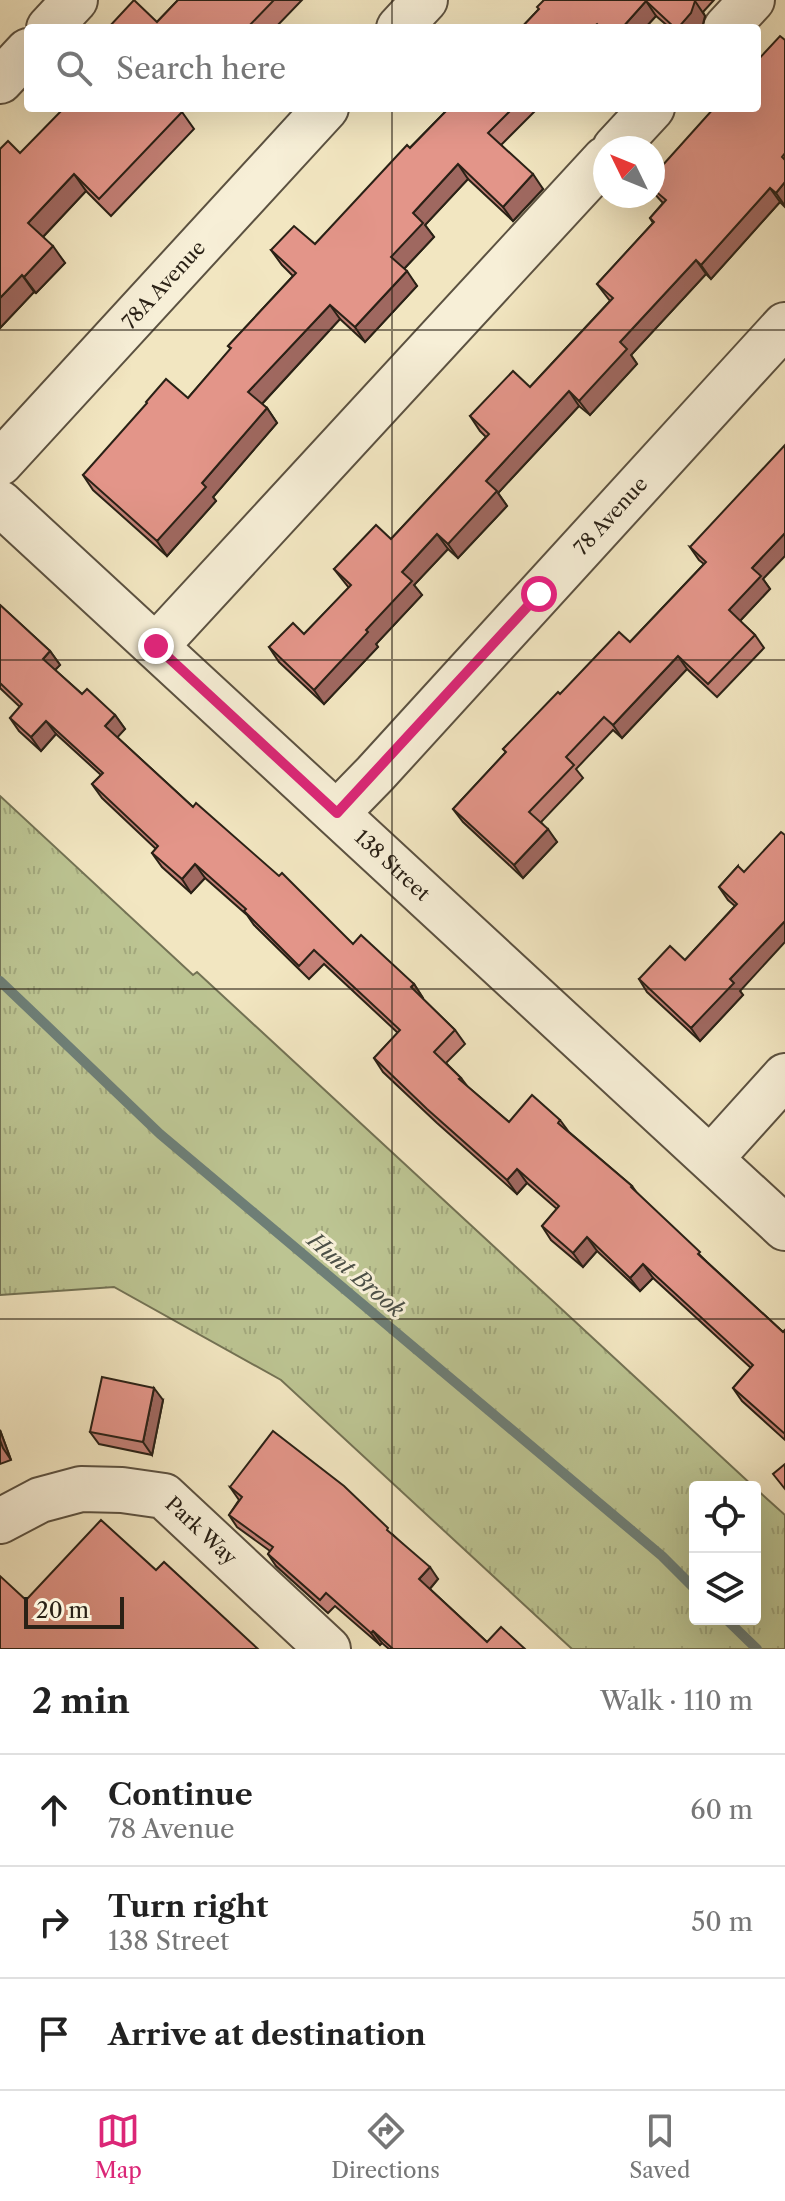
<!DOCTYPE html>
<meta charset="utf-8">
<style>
:root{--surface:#fff;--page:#f2f2f2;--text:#222;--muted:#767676;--line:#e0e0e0;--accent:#db2777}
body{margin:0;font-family:"Libre Caslon Text",serif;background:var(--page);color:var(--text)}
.controls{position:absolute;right:24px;bottom:24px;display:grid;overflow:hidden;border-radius:8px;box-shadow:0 8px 32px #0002}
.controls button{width:72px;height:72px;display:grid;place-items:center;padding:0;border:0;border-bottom:2px solid var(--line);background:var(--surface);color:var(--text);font:40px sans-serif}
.compass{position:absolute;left:593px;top:136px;width:72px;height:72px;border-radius:50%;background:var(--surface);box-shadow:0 8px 32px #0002;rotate:313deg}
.scale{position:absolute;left:24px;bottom:20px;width:100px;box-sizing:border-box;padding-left:8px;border:4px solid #2a2116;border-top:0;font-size:22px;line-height:28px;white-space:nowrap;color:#2a2116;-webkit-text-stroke:6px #f7efd7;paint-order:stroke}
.stop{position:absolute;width:24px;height:24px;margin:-18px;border:6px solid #db2777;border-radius:50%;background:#fff}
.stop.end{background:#db2777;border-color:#fff;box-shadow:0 2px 8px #0008}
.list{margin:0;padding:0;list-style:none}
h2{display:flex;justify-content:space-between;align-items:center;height:104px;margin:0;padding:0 32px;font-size:34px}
h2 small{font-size:26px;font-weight:400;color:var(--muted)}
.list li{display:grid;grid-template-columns:52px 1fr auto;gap:24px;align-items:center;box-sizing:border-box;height:112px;padding:0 32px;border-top:2px solid var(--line)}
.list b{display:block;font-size:30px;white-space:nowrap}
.list p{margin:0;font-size:26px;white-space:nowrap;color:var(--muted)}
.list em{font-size:26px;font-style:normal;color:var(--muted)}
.icon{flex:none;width:44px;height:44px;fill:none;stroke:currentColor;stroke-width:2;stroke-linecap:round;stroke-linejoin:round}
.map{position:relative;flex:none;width:785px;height:1649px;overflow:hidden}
.search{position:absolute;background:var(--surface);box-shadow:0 8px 32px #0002;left:24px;right:24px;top:24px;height:88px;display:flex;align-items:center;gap:20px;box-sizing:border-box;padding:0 28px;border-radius:8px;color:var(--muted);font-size:30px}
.sheet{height:440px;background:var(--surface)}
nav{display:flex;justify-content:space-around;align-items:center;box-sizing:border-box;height:112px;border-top:2px solid var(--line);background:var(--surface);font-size:22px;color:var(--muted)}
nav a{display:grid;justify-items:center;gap:4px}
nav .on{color:var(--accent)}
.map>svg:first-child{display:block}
.park{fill:url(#park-tufts);stroke:#737254;stroke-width:2}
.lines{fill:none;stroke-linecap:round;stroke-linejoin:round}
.stream{stroke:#6e7f77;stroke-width:10}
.minor-casing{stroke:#5c5241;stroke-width:48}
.minor{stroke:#f7efd7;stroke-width:44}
.wall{fill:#c38076;stroke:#2a2116;stroke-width:2}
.shaded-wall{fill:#9f6860;stroke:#2a2116;stroke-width:2}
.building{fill:#e39589;stroke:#2a2116;stroke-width:2}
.route{stroke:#db2777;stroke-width:10}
.grid{fill:none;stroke:#2a2116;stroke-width:2;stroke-opacity:0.55}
.labels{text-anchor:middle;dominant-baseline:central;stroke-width:6;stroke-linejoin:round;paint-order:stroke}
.street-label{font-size:20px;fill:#2a2116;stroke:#f7efd7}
.water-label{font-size:22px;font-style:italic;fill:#4c5047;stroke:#f7efd7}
</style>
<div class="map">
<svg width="785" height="1649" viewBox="0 0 785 1649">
<defs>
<pattern id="park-tufts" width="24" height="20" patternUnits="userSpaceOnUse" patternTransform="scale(2)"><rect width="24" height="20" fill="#bcc492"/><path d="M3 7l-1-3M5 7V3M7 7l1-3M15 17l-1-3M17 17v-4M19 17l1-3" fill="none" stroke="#a2a87d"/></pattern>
</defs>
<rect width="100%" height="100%" fill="#f2e6c1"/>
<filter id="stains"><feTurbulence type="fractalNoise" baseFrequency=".0025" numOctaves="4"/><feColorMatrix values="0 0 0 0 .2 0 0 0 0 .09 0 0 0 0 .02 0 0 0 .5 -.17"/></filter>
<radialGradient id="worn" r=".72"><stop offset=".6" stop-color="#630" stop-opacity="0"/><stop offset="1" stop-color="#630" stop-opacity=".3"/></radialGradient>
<!-- park -->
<polygon class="park" points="0,796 193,975 197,972 754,1487 695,1487 695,1619 755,1619 755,1488 785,1515 785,1649 572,1649 281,1380 114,1287 0,1295"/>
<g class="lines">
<!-- stream -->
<g class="stream">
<polyline points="0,981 160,1134 662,1556 695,1589"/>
<polyline points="726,1619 757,1649"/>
</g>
<!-- minor casing -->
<g class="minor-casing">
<g id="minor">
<polyline points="49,28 75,0"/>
<polyline points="399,28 425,0"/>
<polyline points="726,28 752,0"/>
<polyline points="0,81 28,51"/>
<polyline points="615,148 652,108"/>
<path id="s1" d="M0,463l326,-355"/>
<path id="s2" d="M0,503l785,725"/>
<polyline points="156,646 605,159"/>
<path id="s3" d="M337,813l38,-39 410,-449"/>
<polyline points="711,1158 785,1076"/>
<path id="s4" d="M0,1521l40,-21 41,-11 41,1 42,6 164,153"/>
</g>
</g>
<!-- minor -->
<use href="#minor" class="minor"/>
</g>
<!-- wall -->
<g class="wall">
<polygon points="178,0 302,0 275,28 108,28 157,22"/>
<polygon points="544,0 714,0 703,12 705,16 702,28 670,28 656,16 645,28 521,28 539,9"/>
<polygon points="785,40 785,207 780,202 711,279 706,274 631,355 637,364 590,415 579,406 498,493 507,506 458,558 448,549 414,585 422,595 376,644 378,647 324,704 279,662 269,647 304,634 349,588 334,569 391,539 486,437 480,431 470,416 530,387 610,301 597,284 653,223 650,218 663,203 653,192 653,176"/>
<polygon points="449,108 538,108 501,145 543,189 513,221 468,179 425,225 434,237 404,269 417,286 365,342 340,319 262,404 267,408 277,423 213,497 216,501 167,556 93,490 83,475 188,398 231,349 228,346 293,276 282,265 271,250 315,244"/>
<polygon points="182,112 194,129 111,216 86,191 43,237 65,263 36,293 34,292 0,328 0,149 20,153"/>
<polygon points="690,547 763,579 770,589 740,621 755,635 764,648 717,697 687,669 622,738 613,730 576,769 583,778 541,822 557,842 523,878 463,822 453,809 506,752 503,749 560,694 630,642 704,564 699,560"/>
<polygon points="0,605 50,651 60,665 55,670 82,694 115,715 125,729 117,737 193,807 353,944 414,984 423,998 423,999 455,1030 465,1044 446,1063 461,1078 468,1087 509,1122 560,1120 569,1132 632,1186 637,1193 707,1262 783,1332 785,1330 785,1440 742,1401 733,1388 751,1368 653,1278 640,1291 597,1251 583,1267 551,1240 542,1226 557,1209 527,1183 517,1194 437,1123 383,1072 374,1058 398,1033 324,964 309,979 254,925 247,915 205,878 191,893 162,867 152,853 156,849 102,798 92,784 101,775 56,734 41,751 19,731 10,718 20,707 0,688"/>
<polygon points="738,866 740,991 743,995 700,1041 647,992 639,979 685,960 735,906 728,900 719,887"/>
<polygon points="163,1400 152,1455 99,1444 90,1432"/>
<polygon points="0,1430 11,1460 0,1464"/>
<polygon points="230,1487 392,1534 438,1579 430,1589 487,1642 525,1649 389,1649 382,1643 380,1645 335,1606 328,1613 276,1566 268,1554 270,1551 237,1527 229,1515 239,1500"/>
</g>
<!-- shaded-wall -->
<g class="shaded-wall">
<polygon points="646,1 656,16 645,28 622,28"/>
<polygon points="695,1 705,16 702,28 678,28"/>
<polygon points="458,164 468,179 425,225 434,237 401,272 391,257 413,213"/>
<polygon points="74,174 86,191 40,240 28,223"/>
<polygon points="533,174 543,189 513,221 503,207"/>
<polygon points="785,182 785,206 776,193"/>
<polygon points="770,188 780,202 711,279 701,265"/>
<polygon points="53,246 65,263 36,293 24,277"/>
<polygon points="696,260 706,274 631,355 637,364 590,415 579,401 620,342"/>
<polygon points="407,271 417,286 365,342 355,327"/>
<polygon points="22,275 34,292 0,328 0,298"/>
<polygon points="330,305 340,319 259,407 248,392"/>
<polygon points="569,391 579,406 498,493 507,506 458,558 448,544 486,481"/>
<polygon points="267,408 277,423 213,497 216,501 167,556 157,541 202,483"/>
<polygon points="785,533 785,556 763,579 770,589 738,623 729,610 752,568"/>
<polygon points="437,534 448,549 414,585 422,595 376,644 378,647 324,704 314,690 366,630 402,572"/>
<polygon points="50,651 60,665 53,672 43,659"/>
<polygon points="678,656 687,669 622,738 613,725"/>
<polygon points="115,715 125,729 115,740 105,726"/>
<polygon points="46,721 56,734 41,751 31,737"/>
<polygon points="548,829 557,842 523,878 514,865"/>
<polygon points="195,864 205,878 191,893 182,879"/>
<polygon points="785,921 785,942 740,991 743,995 700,1041 691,1028 730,979"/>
<polygon points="414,984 423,998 420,1001 411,987"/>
<polygon points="517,1169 527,1183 517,1194 507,1180"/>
<polygon points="587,1237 597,1251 583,1267 573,1253"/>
<polygon points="643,1264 653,1278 640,1291 630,1278"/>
<polygon points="154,1388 163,1400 152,1455 143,1442"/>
<polygon points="0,1430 11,1460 3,1448 0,1440"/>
<polygon points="430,1567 438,1579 428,1591 419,1579"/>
<polygon points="373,1631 382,1643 380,1645 371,1633"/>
</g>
<!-- building -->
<g class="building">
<polygon points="134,0 157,22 178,0 274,0 247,28 108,28"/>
<polygon points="544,0 694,0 695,1 691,13 678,28 675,28 646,1 622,28 601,28 597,24 592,28 521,28 539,9 537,7"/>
<polygon points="780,36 785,40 785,153 782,157 785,160 785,182 776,193 770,188 701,265 696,260 620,342 627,349 579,401 569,391 486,481 497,491 448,544 437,534 402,572 412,581 366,630 368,632 314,690 269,647 293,623 304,634 351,585 334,569 376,525 391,539 489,434 470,416 513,371 530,387 613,298 597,284 654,222 650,218 666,200 653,189 653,176 714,108 757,108 757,61"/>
<polygon points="64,108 178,108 182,112 99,199 74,174 28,223 53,246 24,277 22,275 0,298 0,149 8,141 20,153"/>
<polygon points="449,108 513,108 488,133 533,174 503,207 458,164 413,213 423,223 391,257 407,271 355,327 330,305 248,392 267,408 202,483 206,487 157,541 83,475 147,403 146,402 166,379 188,398 231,348 228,346 296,273 271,250 294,226 315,244 407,145 410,148"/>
<polygon points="785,445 785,533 752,568 761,576 729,610 755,635 708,684 678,656 613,725 604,717 566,757 574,765 529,812 548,829 514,865 453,809 506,752 503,749 558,692 560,694 619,632 630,642 706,562 690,547"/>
<polygon points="0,605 50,651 43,659 82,694 87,689 115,715 105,726 193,807 196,803 279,876 282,873 353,944 361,935 414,984 411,987 455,1030 434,1052 461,1078 459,1079 509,1122 532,1095 560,1120 558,1123 632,1186 631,1187 700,1252 698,1254 783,1332 785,1330 785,1434 733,1388 753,1365 643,1264 630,1278 587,1237 573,1253 542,1226 559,1206 517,1169 507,1180 427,1109 374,1058 400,1030 314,950 299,966 244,911 246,909 195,864 182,879 152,853 158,846 92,784 103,773 46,721 31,737 10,718 22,704 0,683"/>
<polygon points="781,832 785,835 785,921 730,979 734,983 691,1028 639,979 670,946 685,960 737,904 719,887 738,866 744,872"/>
<polygon points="102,1377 154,1388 143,1442 90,1432"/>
<polygon points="273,1431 344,1486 388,1528 387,1530 430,1567 419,1579 487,1642 501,1627 525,1649 393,1649 373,1631 371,1633 326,1593 320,1600 268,1554 273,1547 229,1515 242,1497 230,1487"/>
<polygon points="785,1464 785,1489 773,1474"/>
<polygon points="101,1520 156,1570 164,1562 258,1649 0,1649 0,1576 26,1600"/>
</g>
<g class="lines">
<!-- route -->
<polyline class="route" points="156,646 337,813 539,594"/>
</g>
<!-- grid -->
<path class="grid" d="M392,0v28M392,108v1541M0,330h785M0,660h785M0,989h785M0,1319h785"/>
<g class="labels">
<!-- street labels -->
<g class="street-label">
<text stroke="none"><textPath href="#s1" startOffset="242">78A Avenue</textPath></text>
<text stroke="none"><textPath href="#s3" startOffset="404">78 Avenue</textPath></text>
<text stroke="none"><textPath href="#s2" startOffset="534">138 Street</textPath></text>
<text stroke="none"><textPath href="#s4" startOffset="222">Park Way</textPath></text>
</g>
<!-- water labels -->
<g class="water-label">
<text transform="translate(356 1275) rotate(40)">Hunt Brook</text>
</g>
</g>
<rect width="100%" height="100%" filter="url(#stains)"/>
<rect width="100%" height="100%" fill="url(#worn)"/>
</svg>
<div class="controls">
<button><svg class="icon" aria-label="locate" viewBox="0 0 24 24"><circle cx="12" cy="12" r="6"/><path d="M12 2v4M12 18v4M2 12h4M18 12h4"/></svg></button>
<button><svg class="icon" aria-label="layers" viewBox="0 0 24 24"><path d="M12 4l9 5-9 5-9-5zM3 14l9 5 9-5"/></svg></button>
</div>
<svg class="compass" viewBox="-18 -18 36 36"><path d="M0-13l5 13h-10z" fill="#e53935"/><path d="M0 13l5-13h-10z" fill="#767676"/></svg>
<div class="scale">20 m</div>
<div class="stop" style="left:539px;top:594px"></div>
<div class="stop end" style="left:156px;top:646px"></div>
<div class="search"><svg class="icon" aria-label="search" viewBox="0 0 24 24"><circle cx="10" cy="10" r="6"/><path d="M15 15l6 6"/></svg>Search here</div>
</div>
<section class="sheet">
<h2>2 min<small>Walk · 110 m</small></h2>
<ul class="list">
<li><svg class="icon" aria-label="ahead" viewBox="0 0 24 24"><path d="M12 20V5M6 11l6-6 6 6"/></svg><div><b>Continue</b><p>78 Avenue</p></div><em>60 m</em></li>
<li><svg class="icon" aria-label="right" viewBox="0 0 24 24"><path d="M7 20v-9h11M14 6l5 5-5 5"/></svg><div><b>Turn right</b><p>138 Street</p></div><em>50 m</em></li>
<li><svg class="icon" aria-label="arrive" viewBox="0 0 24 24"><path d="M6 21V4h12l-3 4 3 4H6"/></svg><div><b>Arrive at destination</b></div></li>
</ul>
</section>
<nav>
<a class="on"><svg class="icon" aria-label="map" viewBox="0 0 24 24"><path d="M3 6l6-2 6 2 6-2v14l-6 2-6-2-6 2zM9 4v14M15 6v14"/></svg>Map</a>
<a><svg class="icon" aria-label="directions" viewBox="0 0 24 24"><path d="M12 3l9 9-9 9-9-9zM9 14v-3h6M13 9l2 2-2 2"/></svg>Directions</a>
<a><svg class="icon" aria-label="saved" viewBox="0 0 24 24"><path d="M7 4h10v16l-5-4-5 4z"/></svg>Saved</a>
</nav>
